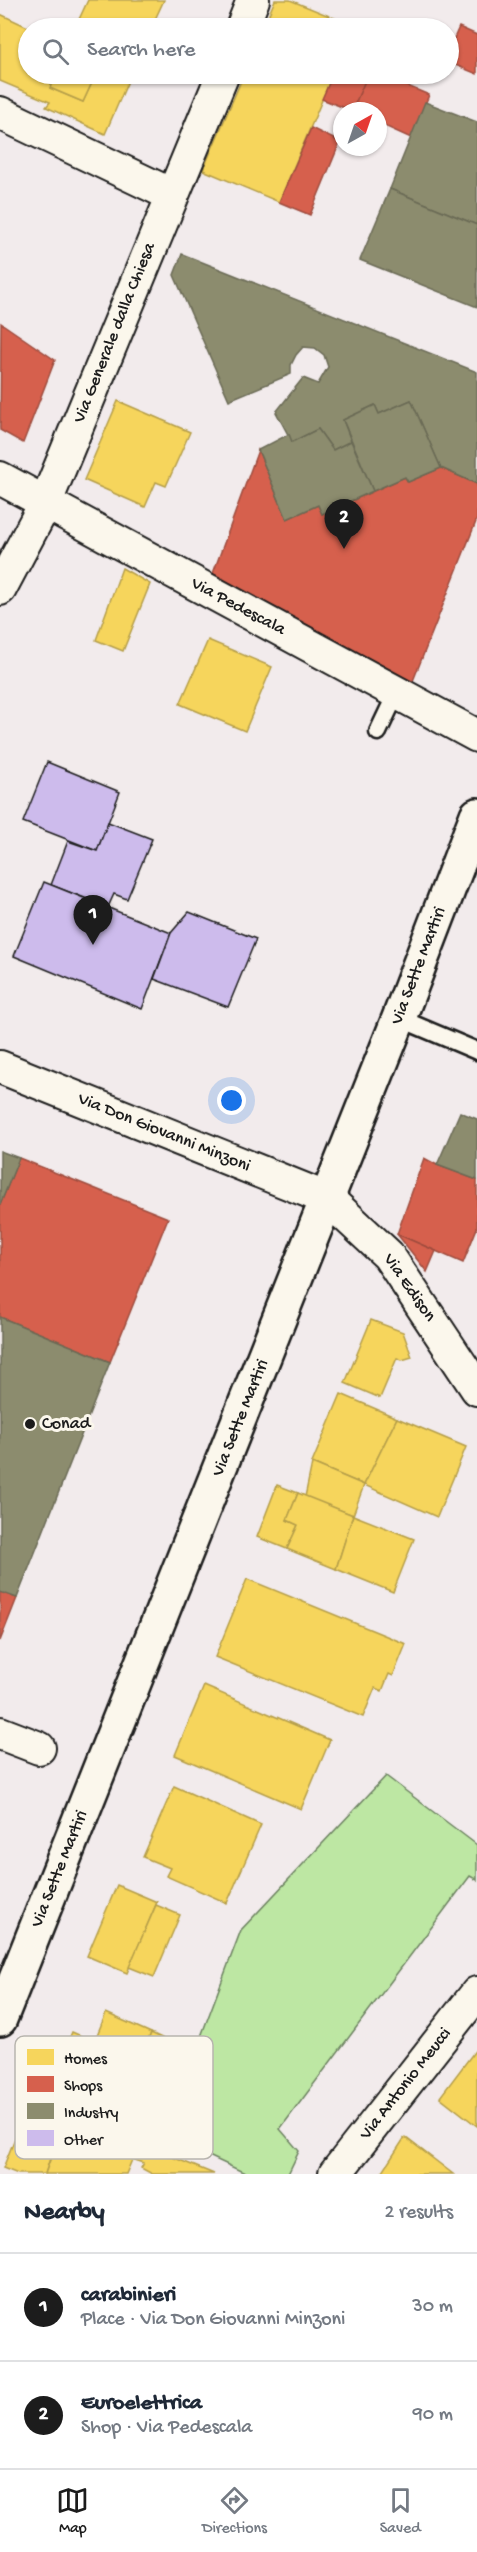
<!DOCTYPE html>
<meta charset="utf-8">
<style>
:root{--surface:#fff;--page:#f6f6f7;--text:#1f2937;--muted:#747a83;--line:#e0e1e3;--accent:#1c1c1c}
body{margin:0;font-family:"Gochi Hand",sans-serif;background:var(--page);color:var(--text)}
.compass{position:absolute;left:333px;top:102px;width:54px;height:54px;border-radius:50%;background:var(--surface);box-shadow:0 2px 4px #0004;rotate:40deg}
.you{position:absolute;left:232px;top:1101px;width:21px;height:21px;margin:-15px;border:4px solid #fff;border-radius:50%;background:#1a73e8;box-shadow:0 0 0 9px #1a73e833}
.badge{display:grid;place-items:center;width:39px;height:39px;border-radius:50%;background:var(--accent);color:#fff;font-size:20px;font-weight:700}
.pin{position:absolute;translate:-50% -50px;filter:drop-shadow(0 2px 3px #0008)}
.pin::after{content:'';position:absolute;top:32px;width:21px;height:18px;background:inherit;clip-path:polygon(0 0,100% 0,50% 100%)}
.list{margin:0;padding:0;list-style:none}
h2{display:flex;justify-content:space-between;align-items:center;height:78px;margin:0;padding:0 24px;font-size:26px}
h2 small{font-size:20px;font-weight:400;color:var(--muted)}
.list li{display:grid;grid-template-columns:39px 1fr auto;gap:18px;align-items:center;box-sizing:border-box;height:108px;padding:0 24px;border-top:2px solid var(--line)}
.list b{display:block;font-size:22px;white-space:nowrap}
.list p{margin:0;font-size:20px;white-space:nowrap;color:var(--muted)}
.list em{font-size:20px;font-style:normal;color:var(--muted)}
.icon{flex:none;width:33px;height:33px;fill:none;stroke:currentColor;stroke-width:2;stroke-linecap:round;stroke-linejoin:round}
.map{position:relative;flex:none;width:477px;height:2174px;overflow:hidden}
.search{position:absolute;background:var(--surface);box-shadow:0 2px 4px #0004;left:18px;right:18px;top:18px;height:66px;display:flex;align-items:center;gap:15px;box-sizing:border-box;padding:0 21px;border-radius:33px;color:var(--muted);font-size:22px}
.sheet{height:294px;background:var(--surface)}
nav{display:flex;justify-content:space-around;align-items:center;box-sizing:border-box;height:84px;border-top:2px solid var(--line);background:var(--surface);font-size:16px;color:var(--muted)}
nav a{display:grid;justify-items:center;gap:3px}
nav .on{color:var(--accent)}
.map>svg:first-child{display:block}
.green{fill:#bde7a3;stroke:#6c8260;stroke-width:1.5}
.homes{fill:#f6d55c;stroke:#b59e49;stroke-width:1.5}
.shops{fill:#d6604d;stroke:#9e4c3e;stroke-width:1.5}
.industry{fill:#8c8c6e;stroke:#6a6a55;stroke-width:1.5}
.building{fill:#cdbbec;stroke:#1c1c1c;stroke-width:1.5}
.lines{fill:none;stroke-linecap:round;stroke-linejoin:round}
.service-casing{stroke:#1c1c1c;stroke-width:21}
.minor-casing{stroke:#1c1c1c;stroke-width:36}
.secondary-casing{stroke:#1c1c1c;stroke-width:38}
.service{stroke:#fbf7ec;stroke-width:16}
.minor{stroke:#fbf7ec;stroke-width:32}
.secondary{stroke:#fbf7ec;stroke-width:33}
.poi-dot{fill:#1c1c1c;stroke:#fbf7ec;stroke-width:2}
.labels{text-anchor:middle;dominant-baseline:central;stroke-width:6;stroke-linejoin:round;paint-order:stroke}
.street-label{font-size:18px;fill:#1c1c1c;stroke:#fbf7ec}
.poi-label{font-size:18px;fill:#1c1c1c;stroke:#fbf7ec;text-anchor:start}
.key{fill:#fbf7ec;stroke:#b8b5ae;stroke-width:1.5}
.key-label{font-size:16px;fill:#1c1c1c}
</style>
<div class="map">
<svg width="477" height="2174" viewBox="0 0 477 2174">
<rect width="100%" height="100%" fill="#f2ebec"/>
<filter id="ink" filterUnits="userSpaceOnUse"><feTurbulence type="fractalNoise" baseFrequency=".0167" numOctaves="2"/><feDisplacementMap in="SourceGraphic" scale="12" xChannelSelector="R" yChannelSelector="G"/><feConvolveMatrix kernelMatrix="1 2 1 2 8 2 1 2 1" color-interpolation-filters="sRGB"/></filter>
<g filter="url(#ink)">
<!-- green -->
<polygon class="green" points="386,1776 477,1845 477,1880 470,1876 280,2129 299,2151 288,2174 247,2174 164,2135 241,1930"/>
<!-- homes -->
<g class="homes">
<polygon points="88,0 164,0 151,28 75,28"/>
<polygon points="275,0 290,0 354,26 352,28 263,28"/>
<polygon points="0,14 30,28 28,74 56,74 50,88 83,102 96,74 131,74 105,134 46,107 50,102 0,81"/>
<polygon points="56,74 96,74 83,102 50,88"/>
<polygon points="244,74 333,74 279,202 203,170"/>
<polygon points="118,401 190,432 166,486 156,482 145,507 84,480"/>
<polygon points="122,568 150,584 123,651 96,640"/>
<polygon points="208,640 272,667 245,731 180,704"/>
<polygon points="371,1320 403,1332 412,1357 402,1360 397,1358 380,1398 345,1383"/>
<polygon points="341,1394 397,1418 364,1485 312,1463"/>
<polygon points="397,1418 466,1447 437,1517 364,1485"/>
<polygon points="312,1463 364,1485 353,1515 305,1497"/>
<polygon points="277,1485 298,1493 287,1520 298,1525 287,1549 257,1537"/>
<polygon points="298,1493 353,1515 336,1569 287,1549 298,1525 287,1520"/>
<polygon points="353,1515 414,1539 393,1592 336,1569"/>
<polygon points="247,1579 406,1644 393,1676 389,1674 382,1691 375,1688 363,1717 215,1657"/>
<polygon points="204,1686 330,1740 301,1809 175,1755"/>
<polygon points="174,1786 261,1825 227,1903 166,1876 170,1868 143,1857"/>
<polygon points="117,1885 157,1902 127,1973 87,1956"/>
<polygon points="156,1905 180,1915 154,1977 129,1967"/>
<polygon points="106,2013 151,2033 124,2104 77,2084"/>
<polygon points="72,2032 95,2042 77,2084 54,2074"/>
<polygon points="151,2033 179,2046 162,2082 137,2071"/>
<polygon points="477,2048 477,2126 440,2097"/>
<polygon points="23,2118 58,2133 45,2174 18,2174 3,2168"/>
<polygon points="65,2118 137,2148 126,2174 45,2174"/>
<polygon points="405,2137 453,2174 381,2174"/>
<polygon points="138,2143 214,2174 152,2174 141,2168 144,2163 132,2159"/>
</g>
<!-- shops -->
<g class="shops">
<polygon points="459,27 477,35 477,74 448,62 448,52"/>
<polygon points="333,74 368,74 352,111 322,99"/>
<polygon points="368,74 379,74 429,95 411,138 378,123 378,111 352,111"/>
<polygon points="311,128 340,142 310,215 279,202"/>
<polygon points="1,323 55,360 23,443 0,430"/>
<polygon points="258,450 287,519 318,505 322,514 405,477 408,482 441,468 477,484 477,519 409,691 211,579"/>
<polygon points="19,1158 168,1218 110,1362 0,1317 0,1205"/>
<polygon points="424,1158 437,1165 477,1180 477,1228 463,1263 397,1234"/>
<polygon points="397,1234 436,1251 427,1272"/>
<polygon points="0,1592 17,1598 0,1641"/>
</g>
<!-- industry -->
<g class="industry">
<polygon points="425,102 477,122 477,225 390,189"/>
<polygon points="390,189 477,225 477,307 360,260"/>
<polygon points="182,254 477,372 477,484 441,468 411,400 379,414 375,405 343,420 351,441 333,450 318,429 292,442 276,412 303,378 318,384 328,367 324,355 315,348 303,347 296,355 291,365 291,374 229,400 174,275"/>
<polygon points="411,400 441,468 408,482 405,477 373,491 343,420 375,405 379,414"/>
<polygon points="318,429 333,450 351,441 373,491 322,514 318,505 287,519 258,450 289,434 292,442"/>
<polygon points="460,1112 477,1119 477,1180 437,1165"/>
<polygon points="0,1151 19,1158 0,1205"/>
<polygon points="0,1317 110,1362 17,1598 0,1592"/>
</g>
<!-- building -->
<g class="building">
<polygon points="47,762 120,792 97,851 23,822"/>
<polygon points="108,822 152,839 127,899 114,894 108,907 51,885 68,841 97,851"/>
<polygon points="44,882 171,933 142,1009 14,956"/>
<polygon points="189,912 256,939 228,1007 154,979 171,933"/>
</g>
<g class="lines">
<!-- service casing -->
<g class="service-casing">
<g id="service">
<polyline points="378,732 397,692"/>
<polyline points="399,1018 477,1051"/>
</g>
</g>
<!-- minor casing -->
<g class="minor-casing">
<g id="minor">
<polyline points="242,28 253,0"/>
<polyline points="0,113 172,195"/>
<polyline points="0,478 477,736"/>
<polyline points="0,589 45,504 223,74"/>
<polyline points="0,1067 328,1199 388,1255 477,1389"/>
<polyline points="0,1733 39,1748"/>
<polyline points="335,2174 477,1993"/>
</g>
</g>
<!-- secondary casing -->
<g class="secondary-casing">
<polyline id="secondary" points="0,2019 399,1018 477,815"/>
</g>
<!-- service -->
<use href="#service" class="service"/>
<!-- minor -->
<use href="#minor" class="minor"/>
<!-- secondary -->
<use href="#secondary" class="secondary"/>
</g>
</g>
<!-- markers -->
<circle class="poi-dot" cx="30" cy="1424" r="6"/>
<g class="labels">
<!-- street labels -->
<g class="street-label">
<text transform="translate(115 333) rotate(-68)">Via Generale dalla Chiesa</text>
<text transform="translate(238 607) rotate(28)">Via Pedescala</text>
<text transform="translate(419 966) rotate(-69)">Via Sette Martiri</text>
<text transform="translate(164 1133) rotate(22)">Via Don Giovanni Minzoni</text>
<text transform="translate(409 1288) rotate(55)">Via Edison</text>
<text transform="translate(241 1418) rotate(-68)">Via Sette Martiri</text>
<text transform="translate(60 1869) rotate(-68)">Via Sette Martiri</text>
<text transform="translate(406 2084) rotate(-52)">Via Antonio Meucci</text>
</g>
<!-- poi labels -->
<g class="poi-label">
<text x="42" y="1424">Conad</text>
</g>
</g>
<!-- legend -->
<rect x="15" y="2036" width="198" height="123" rx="9" class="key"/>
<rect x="27" y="2049" width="27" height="16" fill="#f6d55c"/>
<rect x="27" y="2076" width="27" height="16" fill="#d6604d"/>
<rect x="27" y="2103" width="27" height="16" fill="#8c8c6e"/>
<rect x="27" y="2130" width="27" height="16" fill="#cdbbec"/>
<g class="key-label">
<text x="64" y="2063">Homes</text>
<text x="64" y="2090">Shops</text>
<text x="64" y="2117">Industry</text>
<text x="64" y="2144">Other</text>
</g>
</svg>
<svg class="compass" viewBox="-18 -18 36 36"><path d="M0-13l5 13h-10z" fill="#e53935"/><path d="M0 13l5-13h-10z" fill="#747a83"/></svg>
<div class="you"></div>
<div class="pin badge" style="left:93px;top:945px">1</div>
<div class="pin badge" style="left:344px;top:549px">2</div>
<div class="search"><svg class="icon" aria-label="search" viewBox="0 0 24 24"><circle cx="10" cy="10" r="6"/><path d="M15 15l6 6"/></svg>Search here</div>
</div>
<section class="sheet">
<h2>Nearby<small>2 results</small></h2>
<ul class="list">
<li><span class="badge">1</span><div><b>carabinieri</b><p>Place · Via Don Giovanni Minzoni</p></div><em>30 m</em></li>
<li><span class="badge">2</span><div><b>Euroelettrica</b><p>Shop · Via Pedescala</p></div><em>90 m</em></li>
</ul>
</section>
<nav>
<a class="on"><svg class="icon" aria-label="map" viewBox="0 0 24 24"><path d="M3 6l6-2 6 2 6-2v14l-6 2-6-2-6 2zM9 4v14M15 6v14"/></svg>Map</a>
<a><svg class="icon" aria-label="directions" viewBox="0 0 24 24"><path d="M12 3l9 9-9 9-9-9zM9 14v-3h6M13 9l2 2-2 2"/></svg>Directions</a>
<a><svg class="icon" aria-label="saved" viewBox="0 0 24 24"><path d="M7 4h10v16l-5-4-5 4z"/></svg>Saved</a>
</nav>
